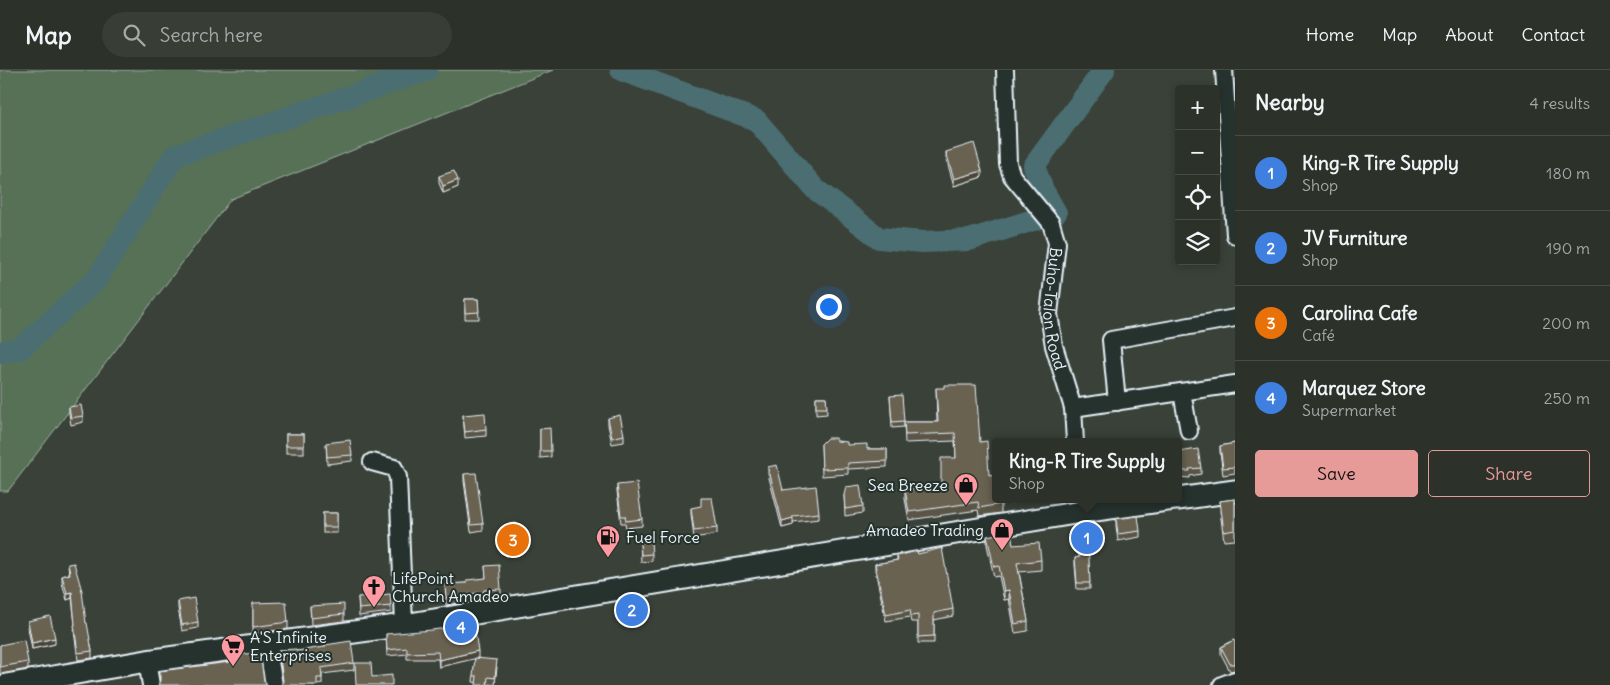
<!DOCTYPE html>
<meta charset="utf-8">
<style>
:root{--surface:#2c312a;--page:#383d36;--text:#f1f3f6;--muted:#a6a9a8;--line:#484c47;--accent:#e69b98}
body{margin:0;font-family:Delius,sans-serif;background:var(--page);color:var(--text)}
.controls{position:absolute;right:15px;top:15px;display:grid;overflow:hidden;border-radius:5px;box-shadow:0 2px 8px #0003}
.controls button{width:45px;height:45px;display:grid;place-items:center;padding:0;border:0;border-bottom:1px solid var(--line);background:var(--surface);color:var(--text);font:25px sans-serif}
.you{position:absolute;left:828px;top:236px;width:18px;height:18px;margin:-12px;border:4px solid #fff;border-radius:50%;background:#1a73e8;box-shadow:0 0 0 8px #1a73e833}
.badge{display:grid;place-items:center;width:32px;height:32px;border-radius:50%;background:var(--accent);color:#fff;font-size:16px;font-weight:700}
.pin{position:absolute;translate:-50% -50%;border:2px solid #fff;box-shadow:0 1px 5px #0006}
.popup{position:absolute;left:992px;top:368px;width:190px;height:65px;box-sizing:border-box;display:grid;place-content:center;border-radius:5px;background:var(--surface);filter:drop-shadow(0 1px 4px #0005);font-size:16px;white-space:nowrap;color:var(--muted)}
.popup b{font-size:19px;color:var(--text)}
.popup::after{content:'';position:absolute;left:50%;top:100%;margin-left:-10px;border:10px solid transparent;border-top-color:var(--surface)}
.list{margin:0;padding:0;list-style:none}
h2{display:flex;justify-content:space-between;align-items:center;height:65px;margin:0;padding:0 20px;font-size:21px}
h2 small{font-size:16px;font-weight:400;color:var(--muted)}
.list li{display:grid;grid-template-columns:32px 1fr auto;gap:15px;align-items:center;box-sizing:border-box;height:75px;padding:0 20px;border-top:1px solid var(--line)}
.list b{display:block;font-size:19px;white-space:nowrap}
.list p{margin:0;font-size:16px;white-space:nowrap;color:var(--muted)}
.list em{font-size:16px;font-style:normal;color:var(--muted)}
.actions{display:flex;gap:10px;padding:15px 20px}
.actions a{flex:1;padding:11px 0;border:1px solid var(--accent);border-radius:5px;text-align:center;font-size:18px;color:var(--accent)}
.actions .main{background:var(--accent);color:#111}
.icon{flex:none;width:28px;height:28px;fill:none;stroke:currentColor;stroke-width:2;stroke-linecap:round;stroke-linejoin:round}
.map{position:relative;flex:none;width:1235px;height:615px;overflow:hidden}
header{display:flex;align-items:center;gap:30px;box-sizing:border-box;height:70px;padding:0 25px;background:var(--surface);border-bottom:1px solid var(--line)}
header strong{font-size:24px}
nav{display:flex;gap:28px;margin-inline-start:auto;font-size:18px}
.search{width:350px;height:45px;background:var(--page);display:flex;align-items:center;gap:12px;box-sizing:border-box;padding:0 18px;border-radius:28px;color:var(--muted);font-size:19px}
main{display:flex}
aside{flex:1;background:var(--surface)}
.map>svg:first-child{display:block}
.green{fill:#577156;stroke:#a0b1a7}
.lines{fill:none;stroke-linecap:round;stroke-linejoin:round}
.river{stroke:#4b6e72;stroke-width:22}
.minor-casing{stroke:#e8f1f8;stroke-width:20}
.major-casing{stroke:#e8f1f8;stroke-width:25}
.minor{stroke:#26332d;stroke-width:16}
.major{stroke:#26332d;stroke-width:21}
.wall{fill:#5a5446;stroke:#e8f1f8}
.shaded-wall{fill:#4a4539;stroke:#e8f1f8}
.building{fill:#696251;stroke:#e8f1f8}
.labels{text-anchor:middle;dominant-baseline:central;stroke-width:4;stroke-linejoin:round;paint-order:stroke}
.street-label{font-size:16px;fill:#e8f1f8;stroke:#26332d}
.poi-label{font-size:16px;fill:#e8f1f8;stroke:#26332d;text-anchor:start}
</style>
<header>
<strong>Map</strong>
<div class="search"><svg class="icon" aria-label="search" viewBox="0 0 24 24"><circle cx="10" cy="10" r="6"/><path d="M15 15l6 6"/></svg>Search here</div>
<nav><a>Home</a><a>Map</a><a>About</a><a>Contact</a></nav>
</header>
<main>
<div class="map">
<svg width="1235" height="615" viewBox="0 0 1235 615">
<rect width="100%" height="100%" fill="#3a4138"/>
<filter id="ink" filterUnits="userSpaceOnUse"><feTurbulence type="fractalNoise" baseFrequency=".02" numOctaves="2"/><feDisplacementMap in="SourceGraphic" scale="10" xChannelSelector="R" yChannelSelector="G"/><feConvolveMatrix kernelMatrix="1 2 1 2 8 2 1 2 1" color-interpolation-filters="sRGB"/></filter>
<g filter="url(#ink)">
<!-- green -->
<polygon class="green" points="0,0 553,0 231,129 8,421 0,421"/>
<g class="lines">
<!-- river -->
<g class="river">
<polyline points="621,0 756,50 815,119 879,168 922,172 969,170 1056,143 1043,120 1034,96 1104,0"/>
<polyline points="0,282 20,279 97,209 174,86 427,0"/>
</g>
<!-- minor casing -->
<g class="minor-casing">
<g id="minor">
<path id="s1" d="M1005,0l3,94 4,12 39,47 6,20 -8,71 5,32 19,62 2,34"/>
<polyline points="1224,0 1235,165"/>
<polyline points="1182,322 1189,361"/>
<polyline points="1117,332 1111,270 1235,248"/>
<polyline points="1073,338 1235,314"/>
<polyline points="372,392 394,398 398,407 404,555"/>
<polyline points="267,574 274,615"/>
<polyline points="147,591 151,615"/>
<polyline points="1222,615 1235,610"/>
</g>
</g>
<!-- major casing -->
<g class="major-casing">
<g id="major">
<polyline points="1178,429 1235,421"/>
<polyline points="6,615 147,591 404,555 1081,442 1174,429"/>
</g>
</g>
<!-- minor -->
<use href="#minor" class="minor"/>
<!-- major -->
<use href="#major" class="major"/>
</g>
<!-- wall -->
<g class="wall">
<polygon points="946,82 982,107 954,116 946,88"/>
<polygon points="439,106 458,117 443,123 439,113"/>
<polygon points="465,229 478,229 479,249 465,249"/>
<polygon points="936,318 980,372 996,429 1020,429 1020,432 1001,434 1001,443 979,446 978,440 909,450 905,429 905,420 941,415 956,388 955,371 905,373 904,352 937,352"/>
<polygon points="890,326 904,351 904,357 892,358"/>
<polygon points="816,327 826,327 827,344 816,345"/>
<polygon points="69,337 83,346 83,352 71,355 69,344"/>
<polygon points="463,345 486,359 486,366 465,368"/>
<polygon points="608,348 624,365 624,372 612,374 608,355"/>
<polygon points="540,359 551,381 551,387 540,388"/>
<rect x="286" y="364" width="18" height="19"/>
<polygon points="837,371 847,375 867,379 887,379 887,397 848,399 848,404 822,406 821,374"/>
<polygon points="326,373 352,385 352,391 327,394"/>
<polygon points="1235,373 1235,403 1223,405 1220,382 1220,376"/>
<polygon points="1178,382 1201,398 1201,404 1190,406 1190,408 1178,407"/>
<polygon points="768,397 783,420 819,443 819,449 793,452 793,455 782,458 768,404"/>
<polygon points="464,404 483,454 483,460 471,462 464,411"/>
<polygon points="617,415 642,449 642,456 626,458 625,453 621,453 617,421"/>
<polygon points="844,425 863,436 863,443 845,446"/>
<polygon points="1061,429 1073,429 1073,431 1061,433"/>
<polygon points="1235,429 1235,470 1224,471 1220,441 1220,431"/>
<polygon points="691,438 717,458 717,464 694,468 691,444"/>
<rect x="323" y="443" width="14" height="20"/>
<polygon points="1116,449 1140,461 1140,467 1118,471 1116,456"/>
<polygon points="1077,455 1096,468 1096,475 1088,476 1090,519 1077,519 1075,495 1075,488 1079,487"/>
<polygon points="503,461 522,473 518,479 510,480 504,475"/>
<polygon points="987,466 1013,475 1041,490 1041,500 1019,502 1028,551 1028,561 1015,563 1009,529 1004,530 999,506 994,507 987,475"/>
<polygon points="640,472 652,484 652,491 641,492"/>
<polygon points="918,484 953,539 953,546 934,550 934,573 918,573 918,552 911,552 910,547 886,551 875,500 875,494 897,490 897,486"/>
<polygon points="68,494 86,553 92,581 92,588 78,590 74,561 75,555 72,528 67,530 62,513 62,506 69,504"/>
<polygon points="485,496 501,519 501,525 484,527 484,528 446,535 445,514 467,513 486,508"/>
<polygon points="358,527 391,536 391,542 359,546"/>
<polygon points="619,528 645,538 645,544 621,548 619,535"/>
<polygon points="178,531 198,552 198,558 182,561 178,538"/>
<polygon points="253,533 288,552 288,559 253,563"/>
<polygon points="310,536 344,544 344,551 311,555"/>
<polygon points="28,551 55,574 32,579 28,558"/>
<polygon points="386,564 478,588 476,588 497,597 495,615 473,612 475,588 439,597 438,589 407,589 407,584 387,586"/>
<polygon points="1235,572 1235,600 1230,601 1221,584 1221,577"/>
<polygon points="0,575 28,592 28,599 0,604"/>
<polygon points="279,580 296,581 354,593 354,600 322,604 322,614 317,615 283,613 279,587"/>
</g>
<!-- shaded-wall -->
<g class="shaded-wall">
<polygon points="982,101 982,107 954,116 954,109"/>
<polygon points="458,110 458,117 443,123 443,116"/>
<polygon points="793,448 793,455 782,458 782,451"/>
<polygon points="522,466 522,473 518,479 518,472"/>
<polygon points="1009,520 1009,529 1004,530 1004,521"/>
<polygon points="72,522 72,528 67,530 67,523"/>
<polygon points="55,568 55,574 32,579 32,573"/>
<polygon points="478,581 478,588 439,597 439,590"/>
</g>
<!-- building -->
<g class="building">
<polygon points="974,73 982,101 954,109 946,82"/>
<polygon points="454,101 458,110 443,116 439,106"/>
<polygon points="465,229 478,229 479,242 465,243"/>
<polygon points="944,315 976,315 980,372 987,371 989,405 996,404 996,429 1000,429 1001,434 979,438 978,432 909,442 905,420 941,415 941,388 956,388 955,363 905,365 904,352 938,352 936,318 944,318"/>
<polygon points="902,325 904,351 892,352 890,326"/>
<polygon points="816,327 826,327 827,338 816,338"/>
<polygon points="81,335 83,346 71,348 69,337"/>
<polygon points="485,343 486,359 465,362 463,345"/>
<polygon points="620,345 624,365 612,368 608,348"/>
<polygon points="550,358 551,381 540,381 540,359"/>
<rect x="286" y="364" width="18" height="12"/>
<polygon points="827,368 835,368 837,371 847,372 847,375 867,374 867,379 887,379 887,391 848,393 848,398 822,399 821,374"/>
<polygon points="350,370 352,385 327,387 326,373"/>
<polygon points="1235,373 1235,397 1223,398 1220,376"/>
<polygon points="1198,379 1201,398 1189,399 1190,401 1178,401 1178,382"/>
<polygon points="777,395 783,420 816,416 819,443 793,446 793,448 782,451 768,397"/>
<polygon points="476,403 483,454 471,455 464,404"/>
<polygon points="637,413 642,449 626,451 625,446 621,446 617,415"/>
<polygon points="860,415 863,436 845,439 844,425 846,417"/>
<polygon points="701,428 712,428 717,458 694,461 691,438 701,436"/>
<polygon points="1235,429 1235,460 1224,462 1220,431"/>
<rect x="323" y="443" width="14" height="14"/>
<polygon points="1138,446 1140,461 1118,464 1116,449"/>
<polygon points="516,453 521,457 522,466 518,472 510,474 504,468 503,461 509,454"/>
<polygon points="1095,453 1096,468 1088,469 1090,513 1077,513 1075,488 1080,487 1077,455"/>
<polygon points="1011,461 1013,475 1039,473 1041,490 1017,493 1028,551 1015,554 1009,520 1004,521 999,496 994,497 987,466"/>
<polygon points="651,471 652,484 641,485 640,472"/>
<polygon points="942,478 953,539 934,543 934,566 918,567 918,545 911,546 910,540 886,545 875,494 898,490 897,486 917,481 918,484"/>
<polygon points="74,493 82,521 86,553 87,553 92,581 78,583 74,555 75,555 72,522 67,523 62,506 70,504 68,494"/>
<polygon points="499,495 501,519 484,520 484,522 446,528 445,514 467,513 467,510 486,508 485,496"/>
<polygon points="390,524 391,536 359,539 358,527"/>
<polygon points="643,525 645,538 621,541 619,528"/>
<polygon points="194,528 198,552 182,555 178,531"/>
<polygon points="286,532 288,552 253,557 253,533"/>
<polygon points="344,534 344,544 311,548 310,536"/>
<polygon points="50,546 55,568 32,573 28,551"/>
<polygon points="474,554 478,581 439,590 438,582 407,583 407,578 387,580 386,564 432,560"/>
<polygon points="24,570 28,592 0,597 0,575"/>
<polygon points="1234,570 1235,572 1235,594 1230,594 1221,577"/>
<polygon points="351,571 354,593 321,598 322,608 317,608 317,615 281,615 283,611 279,580 296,579 296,581 325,577 325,575"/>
<polygon points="260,583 264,611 267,615 158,615 160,611 160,601 230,592 229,585"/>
<polygon points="475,588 497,590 495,608 488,607 487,615 476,615 477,606 473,606"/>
<polygon points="355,593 371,593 372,607 392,605 392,615 356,615"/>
</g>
</g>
<!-- icons -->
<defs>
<g id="shop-pin" transform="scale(1.25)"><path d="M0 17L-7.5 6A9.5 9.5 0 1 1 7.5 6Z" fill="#ff9aa2" stroke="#26332d"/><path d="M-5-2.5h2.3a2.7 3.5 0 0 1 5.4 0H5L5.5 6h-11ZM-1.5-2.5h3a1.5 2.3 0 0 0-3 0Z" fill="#111"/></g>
<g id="fuel-pin" transform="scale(1.25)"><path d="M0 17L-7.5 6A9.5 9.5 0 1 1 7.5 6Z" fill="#ff9aa2" stroke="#26332d"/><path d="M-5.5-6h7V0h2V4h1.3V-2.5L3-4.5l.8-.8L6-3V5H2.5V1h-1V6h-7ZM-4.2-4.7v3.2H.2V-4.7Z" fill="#111"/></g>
<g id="church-pin" transform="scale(1.25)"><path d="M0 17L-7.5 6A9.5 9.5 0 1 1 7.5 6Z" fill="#ff9aa2" stroke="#26332d"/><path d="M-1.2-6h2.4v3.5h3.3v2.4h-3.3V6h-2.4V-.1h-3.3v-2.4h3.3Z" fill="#111"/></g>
<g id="supermarket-pin" transform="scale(1.25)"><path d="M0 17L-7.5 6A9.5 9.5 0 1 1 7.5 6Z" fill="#ff9aa2" stroke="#26332d"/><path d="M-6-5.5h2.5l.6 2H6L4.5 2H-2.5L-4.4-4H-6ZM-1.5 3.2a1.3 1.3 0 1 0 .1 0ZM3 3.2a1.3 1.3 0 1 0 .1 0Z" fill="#111"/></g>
</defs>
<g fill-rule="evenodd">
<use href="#shop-pin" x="966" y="415"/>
<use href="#shop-pin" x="1002" y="460"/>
<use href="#fuel-pin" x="608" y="467"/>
<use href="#church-pin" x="374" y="517"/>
<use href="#supermarket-pin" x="233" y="576"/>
</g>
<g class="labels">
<!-- street labels -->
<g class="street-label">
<text stroke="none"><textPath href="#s1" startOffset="255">Buho-Talon Road</textPath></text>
</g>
<!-- poi labels -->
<g class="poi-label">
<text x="948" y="415" text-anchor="end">Sea Breeze</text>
<text x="984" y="460" text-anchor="end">Amadeo Trading</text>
<text x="626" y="467">Fuel Force</text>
<text x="392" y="508">LifePoint<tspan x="392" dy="18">Church Amadeo</tspan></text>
<text x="250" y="567">A'S Infinite<tspan x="250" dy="18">Enterprises</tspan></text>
</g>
</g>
</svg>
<div class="controls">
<button>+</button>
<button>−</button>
<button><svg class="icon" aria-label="locate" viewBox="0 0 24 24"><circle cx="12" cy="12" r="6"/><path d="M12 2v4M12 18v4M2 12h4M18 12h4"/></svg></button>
<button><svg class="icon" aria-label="layers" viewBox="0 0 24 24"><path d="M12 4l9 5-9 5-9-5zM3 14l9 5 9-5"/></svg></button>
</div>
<div class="you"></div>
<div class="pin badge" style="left:1087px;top:468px;background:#3f7fe0">1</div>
<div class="popup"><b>King-R Tire Supply</b>Shop</div>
<div class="pin badge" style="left:632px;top:540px;background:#3f7fe0">2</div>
<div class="pin badge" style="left:513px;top:470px;background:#e8710a">3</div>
<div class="pin badge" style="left:461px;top:557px;background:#3f7fe0">4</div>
</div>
<aside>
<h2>Nearby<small>4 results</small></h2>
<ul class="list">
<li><span class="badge" style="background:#3f7fe0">1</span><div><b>King-R Tire Supply</b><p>Shop</p></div><em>180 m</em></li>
<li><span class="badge" style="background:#3f7fe0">2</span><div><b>JV Furniture</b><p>Shop</p></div><em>190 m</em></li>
<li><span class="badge" style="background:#e8710a">3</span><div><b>Carolina Cafe</b><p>Café</p></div><em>200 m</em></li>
<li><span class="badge" style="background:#3f7fe0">4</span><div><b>Marquez Store</b><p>Supermarket</p></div><em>250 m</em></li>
</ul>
<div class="actions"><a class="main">Save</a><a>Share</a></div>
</aside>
</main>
